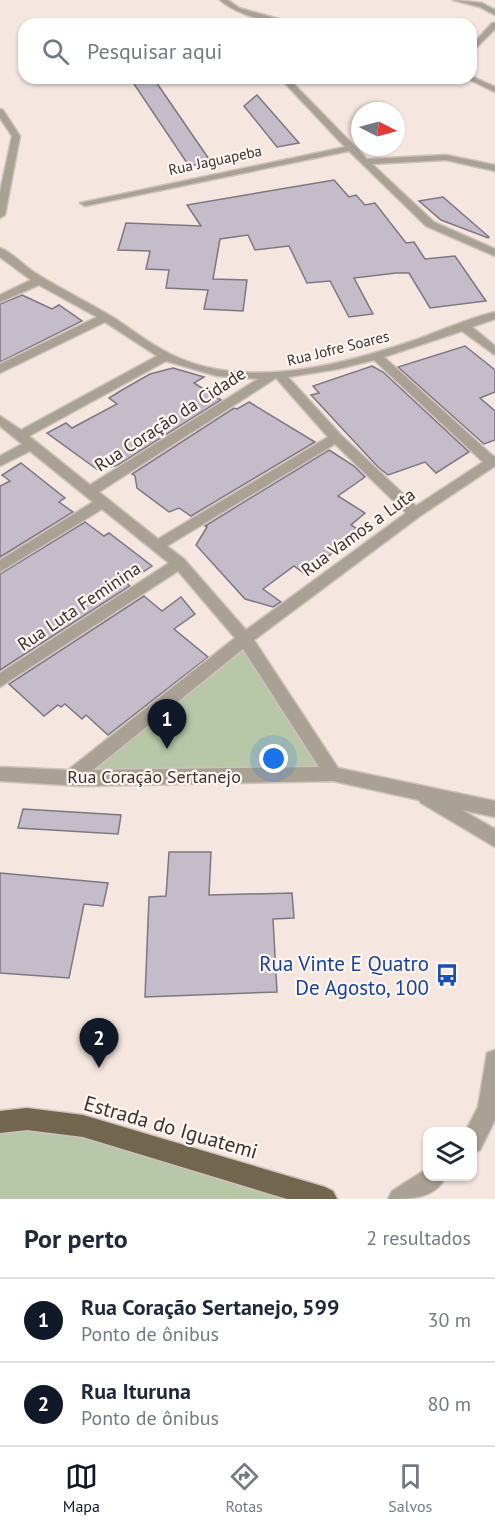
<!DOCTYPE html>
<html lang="pt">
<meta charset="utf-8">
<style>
:root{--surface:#fff;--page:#f2f2f3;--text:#1f2937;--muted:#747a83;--line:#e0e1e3;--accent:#111827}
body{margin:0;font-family:"PT Sans",sans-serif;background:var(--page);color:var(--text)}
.controls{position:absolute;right:18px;bottom:18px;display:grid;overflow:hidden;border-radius:12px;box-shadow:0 2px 4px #0004}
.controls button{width:54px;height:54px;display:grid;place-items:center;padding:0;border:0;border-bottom:2px solid var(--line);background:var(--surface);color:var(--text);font:30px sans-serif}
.compass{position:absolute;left:351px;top:102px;width:54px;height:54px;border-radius:50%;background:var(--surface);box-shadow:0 2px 4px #0004;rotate:96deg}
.you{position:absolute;left:274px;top:759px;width:21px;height:21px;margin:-15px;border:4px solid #fff;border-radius:50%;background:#1a73e8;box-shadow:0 0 0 9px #1a73e833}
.badge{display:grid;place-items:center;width:39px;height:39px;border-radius:50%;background:var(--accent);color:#fff;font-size:20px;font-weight:700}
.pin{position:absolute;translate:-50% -50px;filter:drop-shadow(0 2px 3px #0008)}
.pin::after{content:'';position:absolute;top:32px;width:21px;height:18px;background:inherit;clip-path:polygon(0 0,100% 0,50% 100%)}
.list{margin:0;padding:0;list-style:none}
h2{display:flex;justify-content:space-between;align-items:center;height:78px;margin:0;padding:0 24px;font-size:26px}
h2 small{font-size:20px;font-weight:400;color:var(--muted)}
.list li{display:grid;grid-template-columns:39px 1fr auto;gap:18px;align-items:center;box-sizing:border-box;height:84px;padding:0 24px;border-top:2px solid var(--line)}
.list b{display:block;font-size:22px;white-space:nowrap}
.list p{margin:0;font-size:20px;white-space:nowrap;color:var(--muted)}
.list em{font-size:20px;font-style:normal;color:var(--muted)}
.icon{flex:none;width:33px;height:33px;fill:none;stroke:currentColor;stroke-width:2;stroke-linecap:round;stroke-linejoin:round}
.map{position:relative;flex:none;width:495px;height:1199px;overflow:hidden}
.search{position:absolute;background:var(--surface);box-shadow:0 2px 4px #0004;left:18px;right:18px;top:18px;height:66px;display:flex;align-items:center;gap:15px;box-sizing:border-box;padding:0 21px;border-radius:18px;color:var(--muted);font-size:22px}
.sheet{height:246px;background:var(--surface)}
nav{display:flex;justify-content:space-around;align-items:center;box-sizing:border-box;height:84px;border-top:2px solid var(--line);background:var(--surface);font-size:16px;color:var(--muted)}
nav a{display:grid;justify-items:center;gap:3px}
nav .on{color:var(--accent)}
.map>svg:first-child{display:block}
.green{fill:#b7c7a8}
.building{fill:#c4bcc9;stroke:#7e7782;stroke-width:1.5}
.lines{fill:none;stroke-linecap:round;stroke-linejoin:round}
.minor-casing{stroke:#cfc2bc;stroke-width:3}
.major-casing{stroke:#cfc2bc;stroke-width:3}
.minor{fill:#a9a194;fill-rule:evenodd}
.major{fill:#73664e;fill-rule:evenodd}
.labels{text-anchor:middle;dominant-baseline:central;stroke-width:4.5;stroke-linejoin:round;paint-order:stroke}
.far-street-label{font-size:15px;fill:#393331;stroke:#fef4f0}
.street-label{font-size:18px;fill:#393331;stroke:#fef4f0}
.near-transit-label{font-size:21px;fill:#164399;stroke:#fef4f0;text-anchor:end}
.near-street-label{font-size:21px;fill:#393331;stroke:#fef4f0}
</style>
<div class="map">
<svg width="495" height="1199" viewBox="0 0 495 1199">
<rect width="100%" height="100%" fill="#f5e6df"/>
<!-- green -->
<g class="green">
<polygon points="245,642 327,772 77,776"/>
<polygon points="27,1119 325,1199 0,1199 0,1122"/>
</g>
<!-- building -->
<g class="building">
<polygon points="130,78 144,78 156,82 211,162 189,166"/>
<polygon points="257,95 299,143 277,147 244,106"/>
<polygon points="334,180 349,197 356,195 365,205 375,203 406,243 414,242 425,259 455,256 486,301 430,308 409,273 396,273 354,278 373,314 349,317 330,281 307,283 289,246 255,250 248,235 220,239 213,279 247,280 243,311 204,309 208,290 166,288 169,270 146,269 150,251 118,250 126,223 201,226 187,205"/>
<polygon points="443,197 489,237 488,238 441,220 419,201"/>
<polygon points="22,295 52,309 59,305 82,321 0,362 0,304"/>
<polygon points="465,346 495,370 495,392 480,398 495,411 495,440 484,444 398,367"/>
<polygon points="372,366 383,372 469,452 436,473 425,462 388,475 378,467 311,395 319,393 313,386"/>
<polygon points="173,368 204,377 194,383 221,400 118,465 98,470 47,433 66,423 72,428 117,404 109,398 122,390 150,374"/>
<polygon points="249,402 315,442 191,516 179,508 169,512 137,488 135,476 132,474 234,408 237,409"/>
<polygon points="329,450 354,466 365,477 338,496 365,513 351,525 361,531 305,574 294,566 263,589 281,602 273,607 245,599 196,545 207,527 205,526"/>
<polygon points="21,463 65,498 59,502 73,512 0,557 0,486 10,481 2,475"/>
<polygon points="85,522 104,536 109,533 152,566 127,583 130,586 0,670 0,574"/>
<polygon points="144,596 162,611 181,597 195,614 174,629 208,657 108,735 86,715 82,719 65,704 61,707 58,705 44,716 9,684"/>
<polygon points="23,809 121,815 118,834 18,828"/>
<polygon points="169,852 211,852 209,895 292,893 294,918 273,919 277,992 145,997 149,897 166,896"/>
<polygon points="0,873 108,883 103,906 84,904 69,978 0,973"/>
</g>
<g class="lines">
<!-- minor casing -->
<g class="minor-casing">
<g id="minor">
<path d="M220,0h8l11,8 58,16c-24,0 -59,-8 -77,-24z"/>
<polygon points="453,0 482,3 495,10 495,15 480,7"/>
<polygon points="492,23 495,23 495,29 471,53 471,46"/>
<polygon points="471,76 495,87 495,92 466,78 471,78"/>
<polygon points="280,78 288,78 367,159 446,155 495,165 495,171 446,160 372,164 434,222 495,249 495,256 426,226 349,151 85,206 80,203 345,147"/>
<polygon points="0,109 3,110 20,136 5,215 0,218 0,192 12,136 0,118"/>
<path d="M0,248c12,4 25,19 37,26 20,13 45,25 67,38 20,11 37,26 57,37 76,45 179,17 257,-10 25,-9 51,-21 77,-27v7l-23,8 23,19v9l-33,-24 -78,26 109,99h2v10l-75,50 -166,124 84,128 157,33v16l-33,-7 33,19v18l-74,-44 -2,-3 -86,-19 -251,5 -82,-5v-14l68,3 167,-132 -57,-67 -178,116v-14l169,-110 -67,-54 -102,63v-12l93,-58 -63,-51 -30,15v-10l22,-12 -22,-18v-10l21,14 136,-74 -52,-34 -105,51v-9l97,-47 -58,-32 -39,17v-7l31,-15 -31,-23zM374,360l109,102 -67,44 -75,-71 -53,-58 50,-8zM166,361l51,15 41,3 -168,106 -61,-49zM276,378l52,59 -170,102 -59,-47zM335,444l71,69 -160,117 -62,-71 -17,-13zM243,649l76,118 -226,3z"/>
<polygon points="495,1050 495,1120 480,1150 472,1153 472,1132 465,1132 478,1107 487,1053"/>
<path d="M428,1168v8h18c-10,23 -36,23 -58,23l4,-8z"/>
</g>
</g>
<!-- major casing -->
<g class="major-casing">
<polygon id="major" points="27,1108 83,1115 325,1187 333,1191 337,1199 287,1199 83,1137 27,1130 0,1133 0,1111"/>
</g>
<!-- minor -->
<use href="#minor" class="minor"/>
<!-- major -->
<use href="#major" class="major"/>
</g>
<!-- icons -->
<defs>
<g id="bus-bare" transform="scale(1.8)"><path d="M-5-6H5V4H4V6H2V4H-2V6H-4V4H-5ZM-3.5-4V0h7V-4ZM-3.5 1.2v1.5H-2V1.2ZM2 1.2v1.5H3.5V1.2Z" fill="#1a4fb4" stroke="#fef4f0" stroke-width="2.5" paint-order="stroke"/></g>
</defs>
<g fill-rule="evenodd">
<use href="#bus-bare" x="447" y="975"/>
</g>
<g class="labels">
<!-- far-street labels -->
<g class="far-street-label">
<text transform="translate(215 160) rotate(-12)">Rua Jaguapeba</text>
<text transform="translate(338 348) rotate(-14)">Rua Jofre Soares</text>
</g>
<!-- street labels -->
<g class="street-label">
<text transform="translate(170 419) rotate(-33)">Rua Coração da Cidade</text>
<text transform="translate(358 532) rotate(-36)">Rua Vamos a Luta</text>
<text transform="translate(79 606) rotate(-34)">Rua Luta Feminina</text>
<text x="154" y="776">Rua Coração Sertanejo</text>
</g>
<!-- near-transit labels -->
<g class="near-transit-label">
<text x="429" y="963">Rua Vinte E Quatro<tspan x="429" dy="24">De Agosto, 100</tspan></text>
</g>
<!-- near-street labels -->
<g class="near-street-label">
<text transform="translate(171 1127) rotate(16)">Estrada do Iguatemi</text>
</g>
</g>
</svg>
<div class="controls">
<button><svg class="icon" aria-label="layers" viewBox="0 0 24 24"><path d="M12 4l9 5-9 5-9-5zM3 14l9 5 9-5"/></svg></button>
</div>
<svg class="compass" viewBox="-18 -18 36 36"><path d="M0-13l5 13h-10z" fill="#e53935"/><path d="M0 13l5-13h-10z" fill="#747a83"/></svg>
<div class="you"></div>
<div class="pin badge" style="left:167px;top:749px">1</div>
<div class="pin badge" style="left:99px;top:1068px">2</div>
<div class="search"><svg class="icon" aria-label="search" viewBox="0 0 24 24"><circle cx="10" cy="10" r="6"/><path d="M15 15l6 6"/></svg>Pesquisar aqui</div>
</div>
<section class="sheet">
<h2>Por perto<small>2 resultados</small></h2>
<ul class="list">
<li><span class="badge">1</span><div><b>Rua Coração Sertanejo, 599</b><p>Ponto de ônibus</p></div><em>30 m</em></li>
<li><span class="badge">2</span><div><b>Rua Ituruna</b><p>Ponto de ônibus</p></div><em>80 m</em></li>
</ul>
</section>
<nav>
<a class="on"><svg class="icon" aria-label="map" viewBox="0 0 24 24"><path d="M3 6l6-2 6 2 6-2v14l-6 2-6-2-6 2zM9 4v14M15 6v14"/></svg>Mapa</a>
<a><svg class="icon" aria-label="directions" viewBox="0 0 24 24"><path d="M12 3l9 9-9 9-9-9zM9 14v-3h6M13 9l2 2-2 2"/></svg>Rotas</a>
<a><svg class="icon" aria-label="saved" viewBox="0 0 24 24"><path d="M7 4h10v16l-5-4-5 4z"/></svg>Salvos</a>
</nav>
